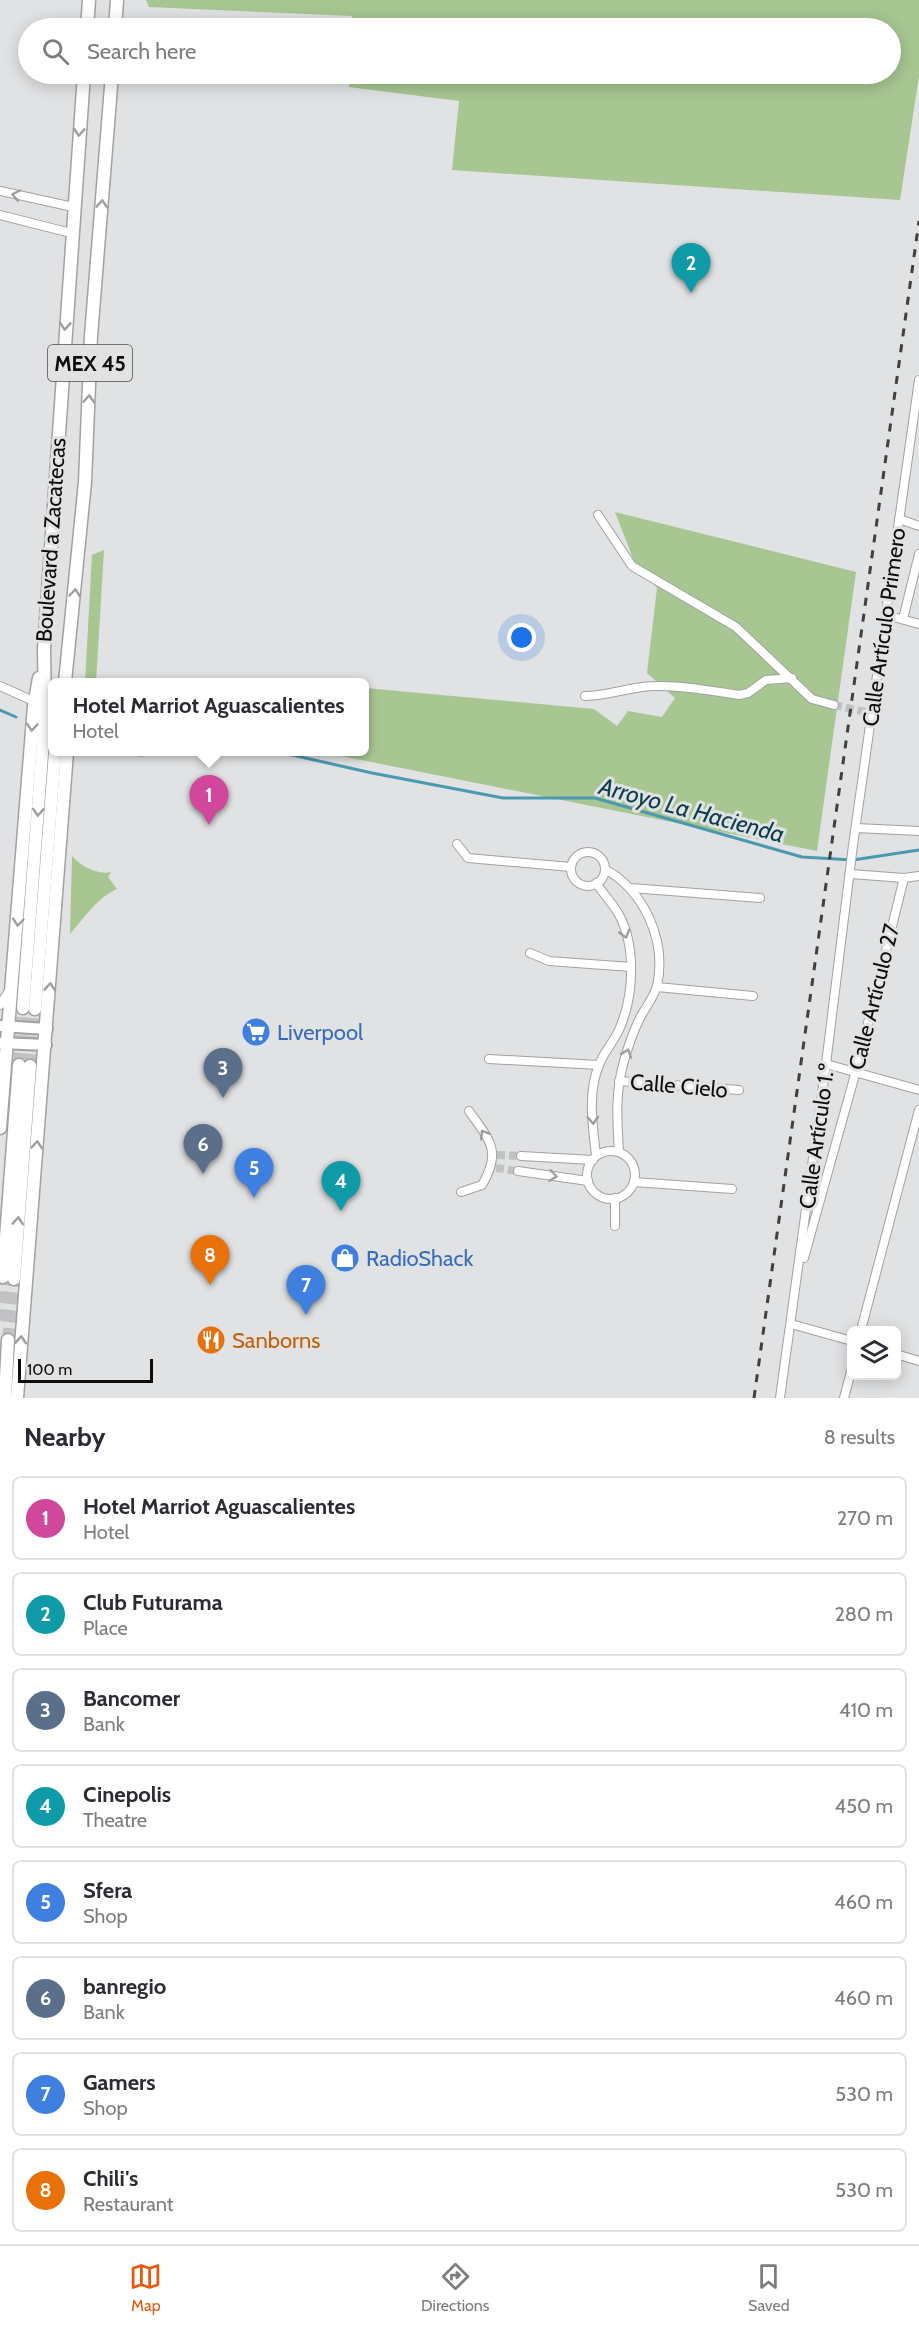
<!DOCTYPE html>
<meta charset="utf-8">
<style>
:root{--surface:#fff;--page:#f7f7f7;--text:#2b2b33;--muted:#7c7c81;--line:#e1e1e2;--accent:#ea580c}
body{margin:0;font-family:Cabin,sans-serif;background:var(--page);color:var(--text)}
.controls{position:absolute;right:18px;bottom:18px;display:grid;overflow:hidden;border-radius:9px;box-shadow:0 3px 15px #0003}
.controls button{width:54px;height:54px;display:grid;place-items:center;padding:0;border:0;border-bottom:2px solid var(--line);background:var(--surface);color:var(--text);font:30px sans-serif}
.scale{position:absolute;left:18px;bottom:15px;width:135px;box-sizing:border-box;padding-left:6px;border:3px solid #0d0d0d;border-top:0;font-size:16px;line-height:21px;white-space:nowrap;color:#0d0d0d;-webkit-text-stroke:4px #e1e2e3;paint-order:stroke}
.you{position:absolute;left:522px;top:638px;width:21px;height:21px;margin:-15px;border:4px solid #fff;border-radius:50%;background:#1a73e8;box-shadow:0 0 0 9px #1a73e833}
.badge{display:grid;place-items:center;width:39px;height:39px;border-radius:50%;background:var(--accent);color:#fff;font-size:20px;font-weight:700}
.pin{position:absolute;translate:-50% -50px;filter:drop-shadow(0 2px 3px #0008)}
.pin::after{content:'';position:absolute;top:32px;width:21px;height:18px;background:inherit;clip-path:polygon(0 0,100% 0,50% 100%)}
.popup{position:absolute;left:48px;top:678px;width:321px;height:78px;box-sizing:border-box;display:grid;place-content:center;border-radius:9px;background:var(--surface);filter:drop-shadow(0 2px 4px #0005);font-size:20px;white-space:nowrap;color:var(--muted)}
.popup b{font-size:22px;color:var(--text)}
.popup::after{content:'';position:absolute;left:50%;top:100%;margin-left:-12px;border:12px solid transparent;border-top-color:var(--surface)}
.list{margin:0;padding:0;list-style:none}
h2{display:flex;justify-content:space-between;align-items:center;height:78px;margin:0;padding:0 24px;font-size:26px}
h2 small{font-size:20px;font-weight:400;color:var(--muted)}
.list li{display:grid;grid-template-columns:39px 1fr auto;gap:18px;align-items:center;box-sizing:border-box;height:84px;margin:0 12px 12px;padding:0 12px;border:2px solid var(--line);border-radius:9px}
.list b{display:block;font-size:22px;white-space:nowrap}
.list p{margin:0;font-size:20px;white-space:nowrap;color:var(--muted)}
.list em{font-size:20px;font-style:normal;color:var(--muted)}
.icon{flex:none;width:33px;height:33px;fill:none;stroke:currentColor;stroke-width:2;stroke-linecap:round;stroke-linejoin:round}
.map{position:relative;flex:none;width:919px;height:1398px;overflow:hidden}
.search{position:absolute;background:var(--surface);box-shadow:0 3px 15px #0003;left:18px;right:18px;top:18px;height:66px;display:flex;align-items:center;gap:15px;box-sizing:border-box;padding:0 21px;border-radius:33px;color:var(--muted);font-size:22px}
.sheet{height:846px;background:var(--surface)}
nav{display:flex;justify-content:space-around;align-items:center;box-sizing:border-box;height:84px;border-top:2px solid var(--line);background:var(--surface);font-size:16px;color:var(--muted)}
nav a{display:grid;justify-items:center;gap:3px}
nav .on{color:var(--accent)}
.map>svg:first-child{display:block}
.green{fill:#a7c691}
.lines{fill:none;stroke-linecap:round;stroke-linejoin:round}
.stream{stroke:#4b99b1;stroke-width:3}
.minor-tunnel{stroke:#c1c2c3;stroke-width:8;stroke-dasharray:8 4;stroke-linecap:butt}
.primary-tunnel{stroke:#c1c2c3;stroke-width:12;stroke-dasharray:12 6;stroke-linecap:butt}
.minor-casing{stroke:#a0a1a2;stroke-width:10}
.secondary-casing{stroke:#a0a1a2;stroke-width:14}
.primary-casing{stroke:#a0a1a2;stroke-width:15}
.minor{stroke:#fff;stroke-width:8}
.secondary{stroke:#fff;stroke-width:10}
.primary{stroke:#fff;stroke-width:12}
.rail{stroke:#404041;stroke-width:3;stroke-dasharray:8 8;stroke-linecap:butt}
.oneway{stroke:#9e9e9e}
.labels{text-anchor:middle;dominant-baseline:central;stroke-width:6;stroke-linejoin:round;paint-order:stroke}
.shield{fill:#e1e2e3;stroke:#4d4d4d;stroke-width:1.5}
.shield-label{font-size:21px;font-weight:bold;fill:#0d0d0d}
.street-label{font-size:22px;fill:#0d0d0d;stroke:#e1e2e3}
.shop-label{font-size:22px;fill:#366cbe;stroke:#e1e2e3;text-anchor:start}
.food-label{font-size:22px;fill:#c56008;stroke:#e1e2e3;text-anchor:start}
.water-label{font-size:24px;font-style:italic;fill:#0a3e4c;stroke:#e1e2e3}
</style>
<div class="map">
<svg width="919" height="1398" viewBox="0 0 919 1398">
<rect width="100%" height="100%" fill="#e1e2e3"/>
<!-- green -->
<g class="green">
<polygon points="146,0 919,0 919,76 900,200 452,170 459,101 349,87 350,74 890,74 890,28 352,28 352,16 149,7"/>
<polygon points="615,512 856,572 817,851 336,755 337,752 365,752 365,688 594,709 617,726 628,711 662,717 675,698 647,673 657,588 634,561"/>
<polygon points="104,550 96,682 85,682 92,555"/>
<path d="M72,856c10,11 25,19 39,16l-3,5 9,12c-20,9 -33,29 -47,45z"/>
</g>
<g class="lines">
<!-- stream -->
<g class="stream">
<polyline points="0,710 16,717"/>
<polyline points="121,752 141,755 159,752"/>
<polyline points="279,752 372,773 503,798 595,798 802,857 853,860 919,850"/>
</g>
<!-- minor-tunnel -->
<g class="minor-tunnel">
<polyline points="834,705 870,713"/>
<polyline points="497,1155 521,1156"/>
<polyline points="496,1168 518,1171"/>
</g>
<!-- primary-tunnel -->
<g class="primary-tunnel">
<polyline points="19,1065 23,1008"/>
<polyline points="30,1066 35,1009"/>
<polyline points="0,1321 3,1277"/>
<polyline points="8,1340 14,1279"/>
</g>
<!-- minor casing -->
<g class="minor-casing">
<g id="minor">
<polyline points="0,191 73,207"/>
<polyline points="0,215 71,233"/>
<polyline points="598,515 632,566 736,627 812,699 834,705"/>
<polyline points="899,519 919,526"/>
<polyline points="886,615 919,624"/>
<polyline points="903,619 919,554"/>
<polyline points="0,686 38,703"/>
<path d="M585,696c25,0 46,-10 70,-10 27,-1 57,5 84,9l9,-2 18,-13 26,-2"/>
<polyline points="856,828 919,831"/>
<polyline points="457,844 468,858 571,867"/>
<circle cx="588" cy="869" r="17"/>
<path d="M605,869c39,22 62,71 52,117 -3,11 -12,22 -17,32 -7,14 -12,29 -16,43 -9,31 -7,59 -5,91"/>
<polyline points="851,874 904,878 919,876"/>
<polyline points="631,888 760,898"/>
<polyline points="530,953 549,961 631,967"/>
<polyline points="657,987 753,996"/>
<polyline points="0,1005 9,991"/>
<polyline points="489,1059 599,1065"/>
<polyline points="826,1064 919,1090"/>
<polyline points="619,1081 739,1090"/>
<circle cx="611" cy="1175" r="24"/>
<polyline points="521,1156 593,1160"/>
<path d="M596,1156c-3,-29 -9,-62 3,-91 5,-14 17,-25 22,-40 13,-32 15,-81 -3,-112 -6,-10 -15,-20 -22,-30"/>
<polyline points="518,1171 588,1181"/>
<polyline points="634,1182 732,1189"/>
<path d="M461,1192l21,-7c20,-34 8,-44 -13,-74"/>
<polyline points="615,1198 615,1226"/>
<polyline points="804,1258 856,1071 904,878"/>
<polyline points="791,1324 852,1341"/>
<polyline points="861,1330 919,1110"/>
<polyline points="896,1354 919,1361"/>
<polyline points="780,1398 826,1064 853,845 919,380"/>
<polyline points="844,1398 852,1368"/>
</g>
</g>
<!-- secondary casing -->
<g class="secondary-casing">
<g id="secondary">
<polyline points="0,1026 47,1029"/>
<polyline points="0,1043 46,1045"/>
</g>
</g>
<!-- primary casing -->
<g class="primary-casing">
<g id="primary">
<polyline points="87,28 89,0"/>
<polyline points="115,28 117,0"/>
<polyline points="65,682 85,482 91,336 112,74"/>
<polyline points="23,1008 45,714 44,649 84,74"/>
<polyline points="35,1009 55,752"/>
<polyline points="0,1128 34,706 39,678"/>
<polyline points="3,1277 19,1065"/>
<polyline points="14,1279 30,1066"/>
<polyline points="5,1398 8,1340"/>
<polyline points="17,1398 67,752"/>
</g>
</g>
<!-- minor -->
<use href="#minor" class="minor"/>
<!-- secondary -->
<use href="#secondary" class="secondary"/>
<!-- primary -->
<use href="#primary" class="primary"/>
<!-- rail -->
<polyline class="rail" points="754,1398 919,221"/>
</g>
<!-- one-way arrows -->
<defs><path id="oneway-chevron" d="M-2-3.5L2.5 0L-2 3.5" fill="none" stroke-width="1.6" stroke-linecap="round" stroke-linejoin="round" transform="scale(1.5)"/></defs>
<g class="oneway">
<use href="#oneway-chevron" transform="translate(79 132) rotate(94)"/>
<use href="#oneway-chevron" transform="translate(16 195) rotate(-168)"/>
<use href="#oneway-chevron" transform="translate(102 204) rotate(-86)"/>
<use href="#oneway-chevron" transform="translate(65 326) rotate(94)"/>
<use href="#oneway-chevron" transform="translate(89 399) rotate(-87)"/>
<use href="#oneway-chevron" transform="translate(75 593) rotate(-85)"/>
<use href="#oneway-chevron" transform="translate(32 727) rotate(94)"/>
<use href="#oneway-chevron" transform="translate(38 812) rotate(94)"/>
<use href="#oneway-chevron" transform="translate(18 922) rotate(95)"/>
<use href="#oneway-chevron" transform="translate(625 934) rotate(74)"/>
<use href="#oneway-chevron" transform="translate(50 987) rotate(-86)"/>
<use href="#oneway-chevron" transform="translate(627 1053) rotate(-71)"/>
<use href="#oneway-chevron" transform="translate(593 1120) rotate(87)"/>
<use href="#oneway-chevron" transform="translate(484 1134) rotate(-122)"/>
<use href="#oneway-chevron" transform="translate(37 1145) rotate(-85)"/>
<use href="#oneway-chevron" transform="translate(553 1176) rotate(8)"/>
<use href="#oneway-chevron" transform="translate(18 1221) rotate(-86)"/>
<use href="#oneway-chevron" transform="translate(21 1340) rotate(-86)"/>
</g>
<!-- icons -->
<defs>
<g id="supermarket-disc" transform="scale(1.5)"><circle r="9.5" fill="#3f7fe0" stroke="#e1e2e3"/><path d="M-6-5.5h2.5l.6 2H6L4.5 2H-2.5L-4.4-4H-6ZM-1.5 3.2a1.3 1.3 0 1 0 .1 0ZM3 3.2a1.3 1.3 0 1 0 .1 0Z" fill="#fff"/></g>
<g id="shop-disc" transform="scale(1.5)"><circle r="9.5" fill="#3f7fe0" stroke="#e1e2e3"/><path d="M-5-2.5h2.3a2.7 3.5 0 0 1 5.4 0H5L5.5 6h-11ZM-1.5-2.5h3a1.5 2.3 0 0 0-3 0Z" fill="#fff"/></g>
<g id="restaurant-disc" transform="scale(1.5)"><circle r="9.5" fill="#e8710a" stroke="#e1e2e3"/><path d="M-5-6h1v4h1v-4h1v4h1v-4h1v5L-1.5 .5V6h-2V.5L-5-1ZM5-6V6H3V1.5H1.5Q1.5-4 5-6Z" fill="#fff"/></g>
</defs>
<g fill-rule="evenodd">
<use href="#supermarket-disc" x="256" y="1032"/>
<use href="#shop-disc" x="345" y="1258"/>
<use href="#restaurant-disc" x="211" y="1340"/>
</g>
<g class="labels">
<!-- shield labels -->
<rect class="shield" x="48" y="345" width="84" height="36" rx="4.5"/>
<g class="shield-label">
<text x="90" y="363">MEX 45</text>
</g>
<!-- street labels -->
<g class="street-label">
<text transform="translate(51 540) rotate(-86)">Boulevard a Zacatecas</text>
<text transform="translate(884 627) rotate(-82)">Calle Artículo Primero</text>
<text transform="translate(874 997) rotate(-76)">Calle Artículo 27</text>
<text transform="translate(679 1086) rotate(5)">Calle Cielo</text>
<text transform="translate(817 1136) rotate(-82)">Calle Artículo 1.º</text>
</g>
<!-- shop labels -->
<g class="shop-label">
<text x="277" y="1032">Liverpool</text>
<text x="366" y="1258">RadioShack</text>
</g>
<!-- food labels -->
<g class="food-label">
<text x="232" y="1340">Sanborns</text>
</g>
<!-- water labels -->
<g class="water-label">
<text transform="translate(692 810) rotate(15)">Arroyo La Hacienda</text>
</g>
</g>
</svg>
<div class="controls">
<button><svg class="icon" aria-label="layers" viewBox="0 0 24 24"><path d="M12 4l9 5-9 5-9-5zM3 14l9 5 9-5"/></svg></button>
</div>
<div class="scale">100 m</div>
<div class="you"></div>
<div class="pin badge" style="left:209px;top:825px;background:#d1479c">1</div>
<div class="popup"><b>Hotel Marriot Aguascalientes</b>Hotel</div>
<div class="pin badge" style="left:691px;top:293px;background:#0f9aa8">2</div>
<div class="pin badge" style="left:223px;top:1098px;background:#5c6f8a">3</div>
<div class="pin badge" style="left:341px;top:1211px;background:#0f9aa8">4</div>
<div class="pin badge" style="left:254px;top:1198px;background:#3f7fe0">5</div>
<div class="pin badge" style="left:203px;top:1174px;background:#5c6f8a">6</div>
<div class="pin badge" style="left:306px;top:1315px;background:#3f7fe0">7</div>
<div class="pin badge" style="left:210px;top:1285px;background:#e8710a">8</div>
<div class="search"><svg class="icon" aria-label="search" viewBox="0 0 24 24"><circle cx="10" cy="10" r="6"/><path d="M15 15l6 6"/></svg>Search here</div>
</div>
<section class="sheet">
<h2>Nearby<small>8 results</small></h2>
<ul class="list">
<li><span class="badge" style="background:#d1479c">1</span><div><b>Hotel Marriot Aguascalientes</b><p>Hotel</p></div><em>270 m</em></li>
<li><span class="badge" style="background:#0f9aa8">2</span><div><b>Club Futurama</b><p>Place</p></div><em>280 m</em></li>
<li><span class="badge" style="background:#5c6f8a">3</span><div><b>Bancomer</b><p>Bank</p></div><em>410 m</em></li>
<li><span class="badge" style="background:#0f9aa8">4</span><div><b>Cinepolis</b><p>Theatre</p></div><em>450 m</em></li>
<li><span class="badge" style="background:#3f7fe0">5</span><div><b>Sfera</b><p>Shop</p></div><em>460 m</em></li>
<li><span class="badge" style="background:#5c6f8a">6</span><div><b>banregio</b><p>Bank</p></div><em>460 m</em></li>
<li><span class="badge" style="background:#3f7fe0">7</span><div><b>Gamers</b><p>Shop</p></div><em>530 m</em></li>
<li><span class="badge" style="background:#e8710a">8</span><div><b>Chili's</b><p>Restaurant</p></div><em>530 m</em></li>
</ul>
</section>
<nav>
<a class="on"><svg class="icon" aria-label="map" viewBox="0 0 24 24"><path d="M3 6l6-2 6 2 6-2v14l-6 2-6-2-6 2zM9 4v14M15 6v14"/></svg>Map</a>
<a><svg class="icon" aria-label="directions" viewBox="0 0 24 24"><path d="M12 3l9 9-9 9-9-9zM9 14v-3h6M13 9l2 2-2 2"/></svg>Directions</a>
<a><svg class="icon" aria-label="saved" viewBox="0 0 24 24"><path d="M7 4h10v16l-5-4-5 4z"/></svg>Saved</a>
</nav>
